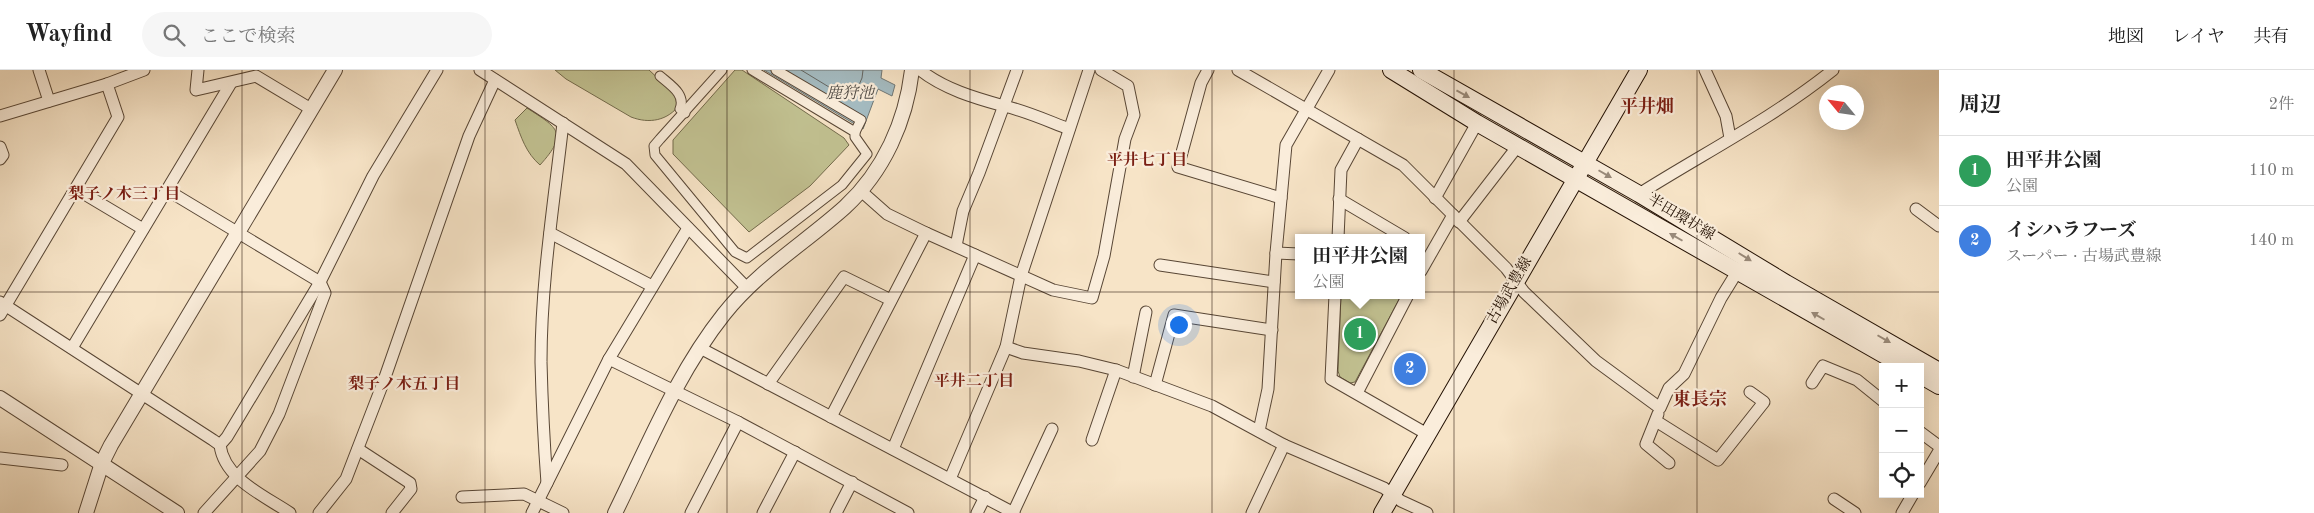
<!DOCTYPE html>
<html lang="ja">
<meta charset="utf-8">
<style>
:root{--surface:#fff;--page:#f6f6f6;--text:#222;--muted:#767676;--line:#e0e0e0;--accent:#8f2418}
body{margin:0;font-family:"Old Standard TT","Noto Serif JP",serif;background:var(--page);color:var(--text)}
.controls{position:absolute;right:15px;bottom:15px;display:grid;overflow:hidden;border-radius:0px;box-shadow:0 5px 20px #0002}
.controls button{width:45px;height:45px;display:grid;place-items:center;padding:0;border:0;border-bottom:1px solid var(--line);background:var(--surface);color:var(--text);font:25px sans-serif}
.compass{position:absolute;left:1819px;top:15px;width:45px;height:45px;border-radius:50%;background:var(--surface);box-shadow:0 5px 20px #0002;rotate:299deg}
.you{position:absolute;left:1178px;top:254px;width:18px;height:18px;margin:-12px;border:4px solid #fff;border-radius:50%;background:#1a73e8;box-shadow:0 0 0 8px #1a73e833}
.badge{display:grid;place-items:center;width:32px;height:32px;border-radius:50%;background:var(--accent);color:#fff;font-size:16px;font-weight:700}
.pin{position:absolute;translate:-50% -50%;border:2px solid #fff;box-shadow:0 1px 5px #0006}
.popup{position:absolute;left:1295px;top:164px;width:130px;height:65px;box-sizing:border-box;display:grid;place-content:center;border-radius:0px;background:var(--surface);filter:drop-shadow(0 1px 4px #0005);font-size:16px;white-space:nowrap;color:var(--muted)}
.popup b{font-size:19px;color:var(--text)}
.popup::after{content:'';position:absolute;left:50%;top:100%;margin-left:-10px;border:10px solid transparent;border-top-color:var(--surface)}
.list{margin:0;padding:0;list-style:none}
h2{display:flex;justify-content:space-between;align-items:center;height:65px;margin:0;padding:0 20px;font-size:21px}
h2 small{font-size:16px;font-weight:400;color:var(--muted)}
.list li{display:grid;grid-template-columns:32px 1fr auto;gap:15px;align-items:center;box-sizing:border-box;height:70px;padding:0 20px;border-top:1px solid var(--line)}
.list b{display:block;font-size:19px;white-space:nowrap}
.list p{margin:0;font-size:16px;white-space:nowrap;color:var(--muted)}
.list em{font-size:16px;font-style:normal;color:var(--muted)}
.icon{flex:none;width:28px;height:28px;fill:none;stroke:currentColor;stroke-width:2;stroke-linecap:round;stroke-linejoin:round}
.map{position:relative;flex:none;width:1939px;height:443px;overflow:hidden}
header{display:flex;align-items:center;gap:30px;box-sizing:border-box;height:70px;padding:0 25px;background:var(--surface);border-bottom:1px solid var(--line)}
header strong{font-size:24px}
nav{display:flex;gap:28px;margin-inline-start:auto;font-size:18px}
.search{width:350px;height:45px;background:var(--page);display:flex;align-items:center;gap:12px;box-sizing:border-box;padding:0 18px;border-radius:28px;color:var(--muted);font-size:19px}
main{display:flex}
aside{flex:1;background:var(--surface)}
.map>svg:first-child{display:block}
.green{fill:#c2c292;stroke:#726a4b}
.water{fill:#a4bbc1;stroke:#707775}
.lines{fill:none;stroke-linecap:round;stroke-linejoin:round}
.shore{stroke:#646662;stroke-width:1}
.pedestrian-casing{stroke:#584635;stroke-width:11}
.minor-casing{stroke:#584635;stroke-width:13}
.tertiary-casing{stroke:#584635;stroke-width:16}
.secondary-casing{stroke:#231104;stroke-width:18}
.pedestrian{stroke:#faeddb;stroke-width:9}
.minor{stroke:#faeddb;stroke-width:11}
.tertiary{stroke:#faeddb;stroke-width:14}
.secondary{stroke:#faeddb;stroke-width:16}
.oneway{fill:#998a7a}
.grid{fill:none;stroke:#231104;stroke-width:1;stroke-opacity:0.55}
.labels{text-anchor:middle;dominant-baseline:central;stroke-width:4.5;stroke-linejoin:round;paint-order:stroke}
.street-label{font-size:15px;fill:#231104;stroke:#faeddb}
.water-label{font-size:16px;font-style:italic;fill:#504c46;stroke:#faeddb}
.neighbourhood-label{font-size:16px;font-weight:bold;fill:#7a1f14;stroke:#faeddb}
.quarter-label{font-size:18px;font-weight:bold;fill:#7a1f14;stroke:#faeddb}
</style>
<header>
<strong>Wayfind</strong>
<div class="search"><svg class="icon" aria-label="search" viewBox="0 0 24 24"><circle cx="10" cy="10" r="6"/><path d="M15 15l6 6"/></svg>ここで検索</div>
<nav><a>地図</a><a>レイヤ</a><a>共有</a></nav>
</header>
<main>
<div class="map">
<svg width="1939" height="443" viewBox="0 0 1939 443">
<rect width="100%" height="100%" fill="#f7e4c7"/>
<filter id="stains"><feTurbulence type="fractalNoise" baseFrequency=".004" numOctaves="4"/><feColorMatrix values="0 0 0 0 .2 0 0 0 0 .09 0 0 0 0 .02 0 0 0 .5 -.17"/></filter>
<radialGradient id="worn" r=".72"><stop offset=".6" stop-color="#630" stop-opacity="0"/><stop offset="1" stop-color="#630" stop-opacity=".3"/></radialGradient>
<!-- green -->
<g class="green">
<path d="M555,0h94l29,27 2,7c-12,17 -31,20 -49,13l-65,-38z"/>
<polygon points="735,0 742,0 844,68 849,75 810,116 749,162 673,84 673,70"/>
<path d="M527,38c31,20 42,25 13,57 -14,-12 -19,-28 -25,-45z"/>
<polygon points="1341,225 1401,226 1355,312 1350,313 1340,307 1338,301"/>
</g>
<!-- water -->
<polygon class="water" points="764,0 882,0 881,8 895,15 892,26 878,19 863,59"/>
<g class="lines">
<!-- shore -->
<polyline class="shore" points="801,0 852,31 862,8 863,0"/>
<!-- pedestrian casing -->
<g class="pedestrian-casing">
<g id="pedestrian">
<polyline points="722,0 660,69 654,76 655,85 735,182 747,188 842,115 867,84 855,67 855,62 752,0"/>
<polyline points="776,0 861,50 855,62"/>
<path d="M660,6c10,9 26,18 20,33l5,4"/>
</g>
</g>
<!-- minor casing -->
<g class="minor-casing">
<g id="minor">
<polyline points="39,0 49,31"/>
<polyline points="198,0 196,20 256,6 311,39"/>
<polyline points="480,0 626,94 747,218"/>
<path d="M920,0c24,19 55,28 84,36 22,5 44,15 65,23"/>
<polyline points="1208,0 1201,13 1178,97 1281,128"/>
<polyline points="1238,0 1403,95 1506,198 1524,222 1596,291 1660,338 1669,318 1684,304 1721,228 1737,202"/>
<polyline points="1705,0 1726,46 1730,68"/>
<polyline points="0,46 107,14 144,0"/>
<polyline points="0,77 3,85 0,89"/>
<polyline points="76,119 143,159"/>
<polyline points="167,120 320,212 325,223 279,344 260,381 204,443"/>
<polyline points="861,121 887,144 926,163 1053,220 1092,228 1104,186 1125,69 1134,45 1128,16 1101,0"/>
<path d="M1639,124c65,-41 134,-76 194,-124"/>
<polyline points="1435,128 1477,53"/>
<polyline points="1339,129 1405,168"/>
<polyline points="1916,139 1939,156"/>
<polyline points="1459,152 1517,77"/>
<polyline points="550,163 652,216"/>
<polyline points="1338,168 1341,100 1358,69"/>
<polyline points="956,176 963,141 979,103 1017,0"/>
<polyline points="1276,183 1299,184"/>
<polyline points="1160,195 1274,212"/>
<polyline points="1421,201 1453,145"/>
<polyline points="1335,225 1331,309 1427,364"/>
<path d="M0,232l213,138 7,5c4,34 45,51 70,68"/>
<polyline points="0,245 118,47 107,14"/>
<polyline points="1006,277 1023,283 1079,291 1116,300 1212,336 1284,375 1384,418 1401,431 1427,443"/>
<polyline points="72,278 231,13"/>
<polyline points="700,278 1014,443"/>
<polyline points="609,289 738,352 908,443"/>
<polyline points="1133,307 1146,242"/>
<polyline points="1812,313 1823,296 1857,310 1883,331"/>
<polyline points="768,314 844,207 891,230"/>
<polyline points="1155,315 1174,245 1272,260"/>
<polyline points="1357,323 1408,225"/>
<polyline points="1658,344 1646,374 1669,393"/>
<polyline points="831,347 926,163"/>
<polyline points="1656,351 1718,390 1764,332 1750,322"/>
<polyline points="1259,361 1268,319 1276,183 1286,75 1329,0"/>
<polyline points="1920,362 1939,376"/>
<polyline points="1092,370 1116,300"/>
<polyline points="220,375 227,367 320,212 373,106 437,0"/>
<polyline points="358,379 410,413 411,419 392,443"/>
<polyline points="893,379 975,185"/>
<polyline points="0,388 62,395"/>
<polyline points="950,409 1006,277 1021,206 1089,0"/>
<path d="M547,413c-3,-40 -5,-81 -6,-121 0,-80 13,-160 22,-239"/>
<polyline points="1920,413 1939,381"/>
<polyline points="462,427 524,424 563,443"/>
<polyline points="1834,429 1855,443"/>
<polyline points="319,443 346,409 383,313 469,66 495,10"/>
<polyline points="532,443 609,289 688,158"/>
<polyline points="691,443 738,352"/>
<polyline points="763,443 795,382"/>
<polyline points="836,443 852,412"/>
<polyline points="977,443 985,427"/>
<polyline points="1013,443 1052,359"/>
<polyline points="1252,443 1284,375"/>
<polyline points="1902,443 1913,424"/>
</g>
</g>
<!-- tertiary casing -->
<g class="tertiary-casing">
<g id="tertiary">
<polyline points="0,328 177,443"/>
<polyline points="86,443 102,393 111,375 335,0"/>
<path d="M615,443c33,-67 62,-140 109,-199 34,-43 81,-71 121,-107 39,-36 61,-86 67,-137"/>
</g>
</g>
<!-- secondary casing -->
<g class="secondary-casing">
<g id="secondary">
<polyline points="1391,0 1477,53 1905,297"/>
<polyline points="1421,0 1639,124 1786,213 1939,301"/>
<polyline points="1920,305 1939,316"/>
<polyline points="1382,443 1639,0"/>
</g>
</g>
<!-- pedestrian -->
<use href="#pedestrian" class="pedestrian"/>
<!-- minor -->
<use href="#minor" class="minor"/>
<!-- tertiary -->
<use href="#tertiary" class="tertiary"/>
<!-- secondary -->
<use href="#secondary" class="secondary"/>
</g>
<!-- one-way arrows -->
<defs><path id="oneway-solid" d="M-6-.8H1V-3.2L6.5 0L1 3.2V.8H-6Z" transform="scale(1.25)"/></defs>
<g class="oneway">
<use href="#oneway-solid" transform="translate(1463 24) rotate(29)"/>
<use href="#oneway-solid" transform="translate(1605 104) rotate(30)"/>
<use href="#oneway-solid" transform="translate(1676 167) rotate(-150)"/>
<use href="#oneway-solid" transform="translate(1745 187) rotate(32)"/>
<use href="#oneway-solid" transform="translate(1818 246) rotate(-150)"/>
<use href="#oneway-solid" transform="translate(1884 269) rotate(30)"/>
</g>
<!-- grid -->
<path class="grid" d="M242,0v443M485,0v443M727,0v443M970,0v443M1212,0v443M1454,0v443M1697,0v443M0,222h1939"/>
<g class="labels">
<!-- street labels -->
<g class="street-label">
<text transform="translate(1681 148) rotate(31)">半田環状線</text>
<text transform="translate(1510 221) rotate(-60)">古場武豊線</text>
</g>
<!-- water labels -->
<g class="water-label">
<text x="850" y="24">鹿狩池</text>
</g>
<!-- neighbourhood labels -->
<g class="neighbourhood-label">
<text x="1147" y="91">平井七丁目</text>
<text x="124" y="125">梨子ノ木三丁目</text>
<text x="974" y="312">平井二丁目</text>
<text x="404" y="315">梨子ノ木五丁目</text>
</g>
<!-- quarter labels -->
<g class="quarter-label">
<text x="1647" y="37">平井畑</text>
<text x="1700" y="330">東長宗</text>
</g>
</g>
<rect width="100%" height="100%" filter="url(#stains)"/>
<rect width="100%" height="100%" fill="url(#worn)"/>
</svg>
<div class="controls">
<button>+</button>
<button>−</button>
<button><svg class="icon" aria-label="locate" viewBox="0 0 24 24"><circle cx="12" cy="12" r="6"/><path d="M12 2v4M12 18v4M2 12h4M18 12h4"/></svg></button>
</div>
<svg class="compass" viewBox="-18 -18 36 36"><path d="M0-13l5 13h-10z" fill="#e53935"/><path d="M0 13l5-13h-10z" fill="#767676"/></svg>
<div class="you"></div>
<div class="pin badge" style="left:1360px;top:264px;background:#2e9e5b">1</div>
<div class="popup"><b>田平井公園</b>公園</div>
<div class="pin badge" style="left:1410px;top:299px;background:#3f7fe0">2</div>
</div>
<aside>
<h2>周辺<small>2件</small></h2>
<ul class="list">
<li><span class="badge" style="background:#2e9e5b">1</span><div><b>田平井公園</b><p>公園</p></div><em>110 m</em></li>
<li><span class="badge" style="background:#3f7fe0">2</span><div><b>イシハラフーズ</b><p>スーパー · 古場武豊線</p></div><em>140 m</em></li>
</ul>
</aside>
</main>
